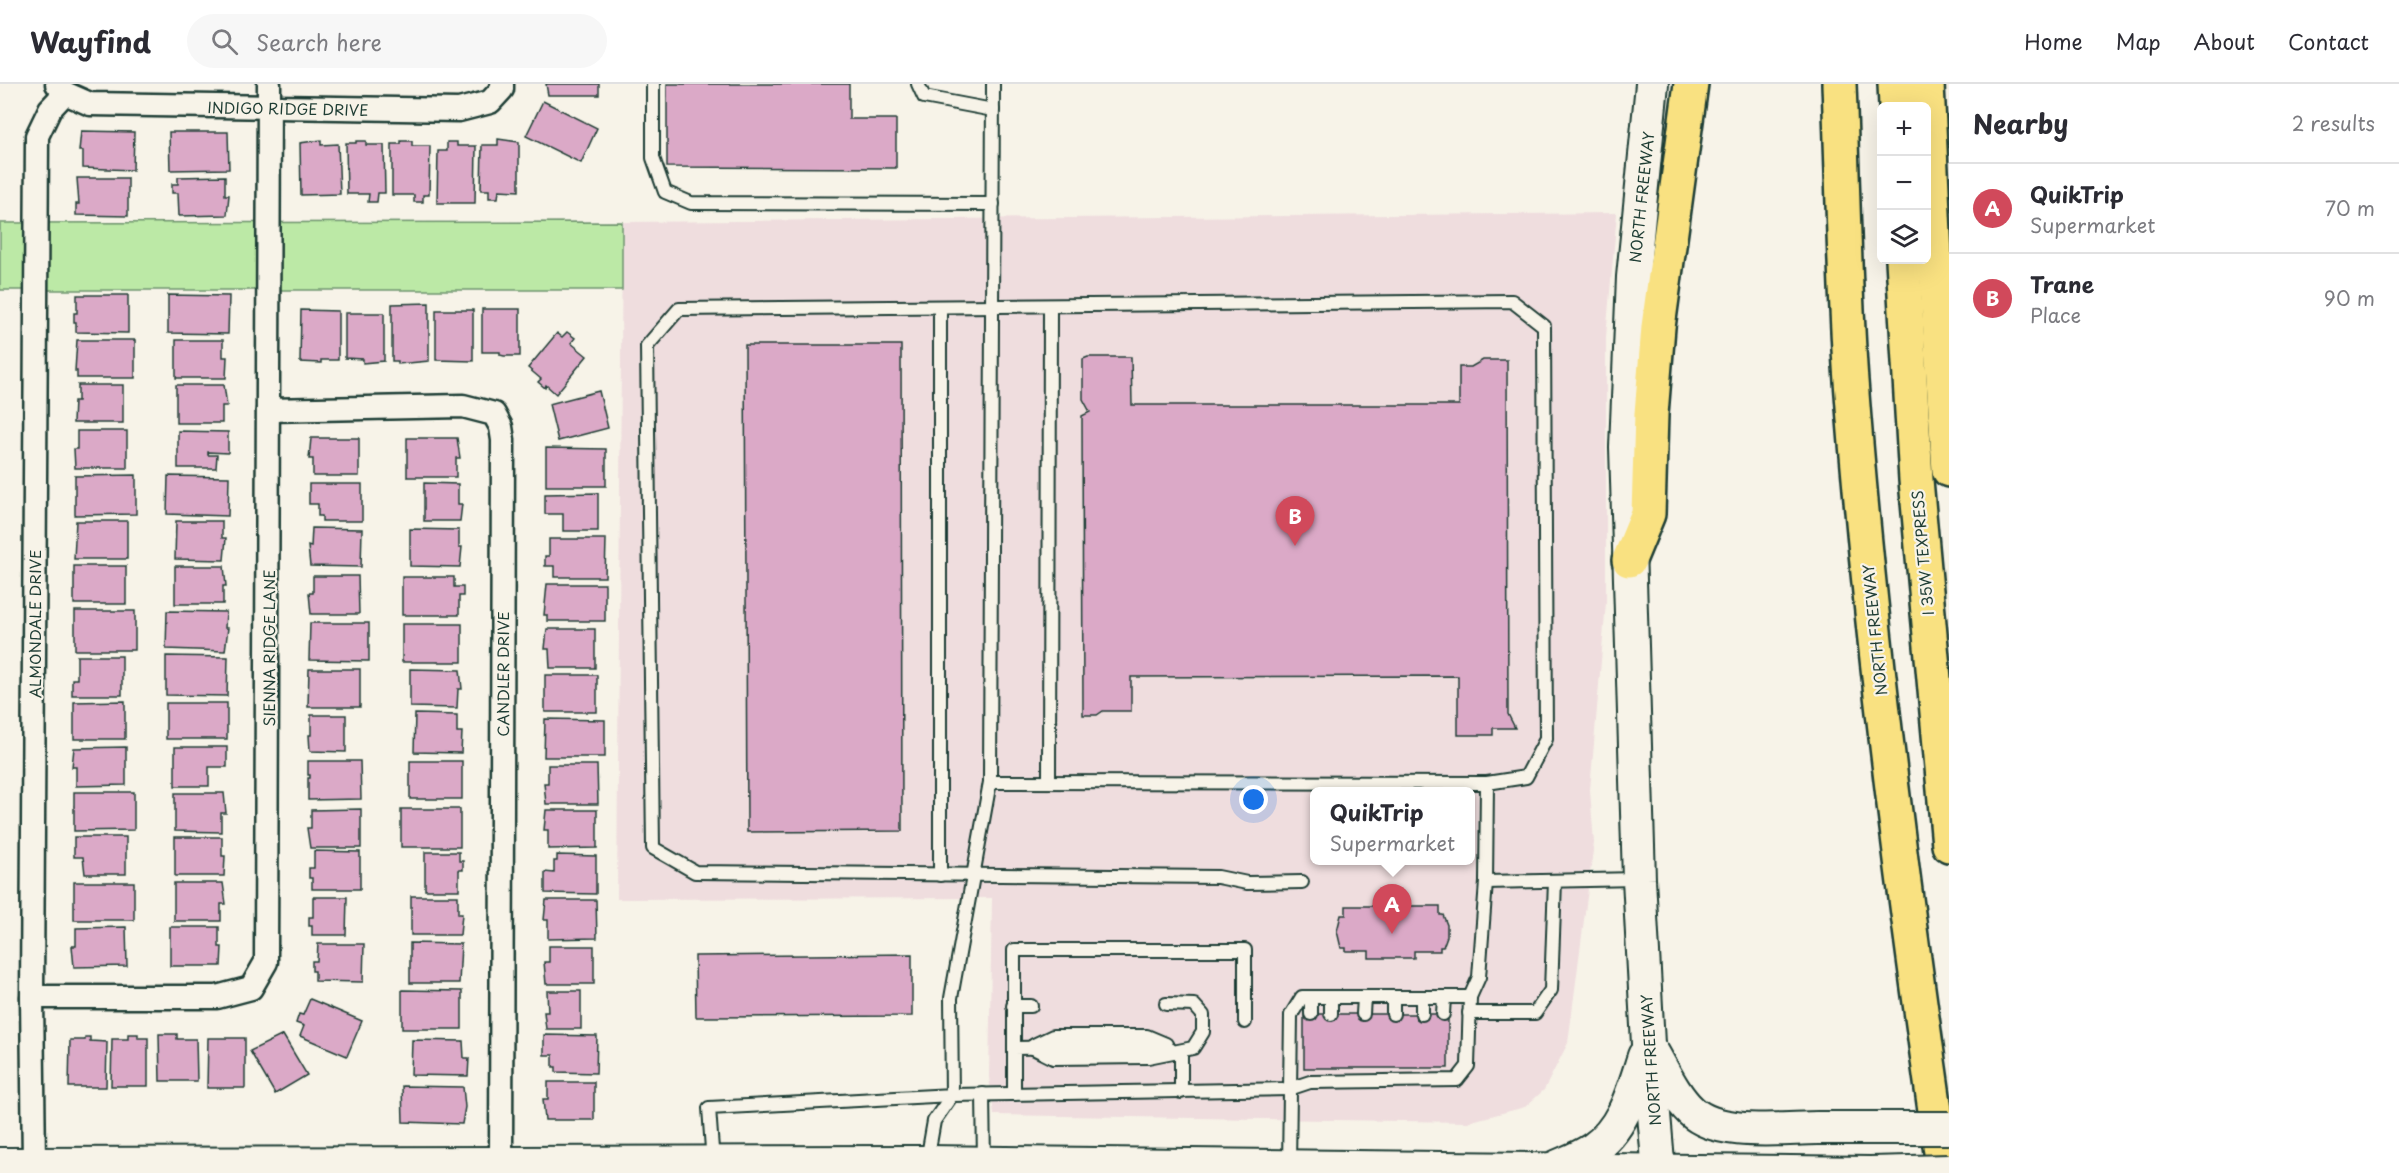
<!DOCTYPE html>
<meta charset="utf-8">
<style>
:root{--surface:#fff;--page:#f7f7f7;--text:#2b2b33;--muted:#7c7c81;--line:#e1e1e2;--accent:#d1495b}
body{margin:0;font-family:"Playpen Sans",sans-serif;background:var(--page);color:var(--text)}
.controls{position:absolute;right:18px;top:18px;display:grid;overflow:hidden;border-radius:9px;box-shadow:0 6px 24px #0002}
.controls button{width:54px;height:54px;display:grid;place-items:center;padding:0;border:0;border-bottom:2px solid var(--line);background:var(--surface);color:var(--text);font:30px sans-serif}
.you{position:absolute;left:1254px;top:716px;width:21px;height:21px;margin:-15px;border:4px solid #fff;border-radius:50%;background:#1a73e8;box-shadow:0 0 0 9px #1a73e833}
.badge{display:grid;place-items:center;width:39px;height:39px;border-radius:50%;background:var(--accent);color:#fff;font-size:20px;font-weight:700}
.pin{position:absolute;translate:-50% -50px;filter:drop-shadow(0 2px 3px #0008)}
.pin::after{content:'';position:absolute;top:32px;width:21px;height:18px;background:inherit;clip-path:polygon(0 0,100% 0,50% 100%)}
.popup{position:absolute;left:1310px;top:703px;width:165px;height:78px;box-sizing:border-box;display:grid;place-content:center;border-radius:9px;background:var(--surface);filter:drop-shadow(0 2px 4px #0005);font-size:20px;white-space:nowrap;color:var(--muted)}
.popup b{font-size:22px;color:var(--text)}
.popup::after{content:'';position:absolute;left:50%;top:100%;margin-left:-12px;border:12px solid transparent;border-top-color:var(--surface)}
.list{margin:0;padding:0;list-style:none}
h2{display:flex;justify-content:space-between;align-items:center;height:78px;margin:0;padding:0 24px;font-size:26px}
h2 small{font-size:20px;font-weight:400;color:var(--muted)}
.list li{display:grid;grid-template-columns:39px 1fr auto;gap:18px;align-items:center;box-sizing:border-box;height:90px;padding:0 24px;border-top:2px solid var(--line)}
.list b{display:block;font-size:22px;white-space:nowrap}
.list p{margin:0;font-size:20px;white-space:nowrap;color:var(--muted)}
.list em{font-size:20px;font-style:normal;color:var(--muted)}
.icon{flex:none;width:33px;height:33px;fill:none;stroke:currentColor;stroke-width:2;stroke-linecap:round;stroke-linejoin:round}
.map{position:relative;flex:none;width:1949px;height:1089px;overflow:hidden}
header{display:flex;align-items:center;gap:36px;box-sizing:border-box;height:84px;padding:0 30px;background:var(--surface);border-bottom:2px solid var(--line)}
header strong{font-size:28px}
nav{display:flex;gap:33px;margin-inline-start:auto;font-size:21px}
.search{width:420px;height:54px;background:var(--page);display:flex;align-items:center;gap:15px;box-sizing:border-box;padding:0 21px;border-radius:33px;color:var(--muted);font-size:22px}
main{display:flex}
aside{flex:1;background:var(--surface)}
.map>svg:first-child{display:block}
.built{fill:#efddde;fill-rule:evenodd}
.green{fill:#bce9a6;stroke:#6e936d;stroke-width:1.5}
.building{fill:#dba9c7;stroke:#1f3d34;stroke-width:1.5}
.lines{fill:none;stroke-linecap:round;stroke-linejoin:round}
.service-casing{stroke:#1f3d34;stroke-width:16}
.minor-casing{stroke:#1f3d34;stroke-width:27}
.secondary-casing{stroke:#1f3d34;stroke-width:36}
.motorway-casing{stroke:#1f3d34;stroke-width:38}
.service{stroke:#f7f3e8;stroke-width:12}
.minor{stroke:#f7f3e8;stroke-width:22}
.secondary{stroke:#f7f3e8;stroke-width:32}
.motorway{stroke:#f9e181;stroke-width:33}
.secondary-bridge-casing{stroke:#1f3d34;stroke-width:36;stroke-linecap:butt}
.secondary-bridge{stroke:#f7f3e8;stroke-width:32}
.labels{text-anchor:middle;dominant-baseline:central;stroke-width:4.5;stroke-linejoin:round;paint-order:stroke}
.street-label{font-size:15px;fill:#1f3d34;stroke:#f7f3e8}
</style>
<header>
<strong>Wayfind</strong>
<div class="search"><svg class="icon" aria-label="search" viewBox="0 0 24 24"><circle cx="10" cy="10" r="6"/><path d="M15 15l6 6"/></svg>Search here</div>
<nav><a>Home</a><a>Map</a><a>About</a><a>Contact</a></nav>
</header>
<main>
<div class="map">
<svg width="1949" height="1089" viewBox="0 0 1949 1089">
<rect width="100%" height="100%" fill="#f7f3e8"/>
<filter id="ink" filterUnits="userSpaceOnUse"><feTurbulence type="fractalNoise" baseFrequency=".0167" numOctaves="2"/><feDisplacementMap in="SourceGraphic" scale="12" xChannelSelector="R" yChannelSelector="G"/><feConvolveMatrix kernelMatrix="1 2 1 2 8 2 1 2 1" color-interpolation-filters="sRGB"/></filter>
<g filter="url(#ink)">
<!-- built -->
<path class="built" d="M1617,129l-11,124v266l-16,187 4,53 -26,200 -24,47 -19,17 -57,15 -474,-7 -5,-38 3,-179 -375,1 5,-677zM1314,708h156v68h-156z"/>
<!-- green -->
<polygon class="green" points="622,138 622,206 0,206 0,139"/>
<!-- building -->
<g class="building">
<polygon points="546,0 599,0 599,11 548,11"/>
<polygon points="667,0 849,0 849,35 896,35 896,84 667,83"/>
<polygon points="543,17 597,44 581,79 526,52"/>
<polygon points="81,47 134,48 133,86 83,84 83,67 79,67"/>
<polygon points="169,48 228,48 229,85 170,86"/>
<polygon points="498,55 519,58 519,107 499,106 498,114 489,114 489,106 481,106 482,61 498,61"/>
<polygon points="321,56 321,61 338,60 340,110 301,111 300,59"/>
<polygon points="356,57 366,57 366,61 384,61 385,109 378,109 377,118 368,118 369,110 347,110 346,59 356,59"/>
<polygon points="401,57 412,57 412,62 430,62 429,111 423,111 423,118 414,118 414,111 392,111 392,60 401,60"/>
<polygon points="447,58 457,58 457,62 476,62 475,119 437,119 438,67 447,67"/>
<polygon points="225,92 225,111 229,111 227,131 179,132 178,109 172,109 172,100 178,100 178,93"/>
<polygon points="77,94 128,94 128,132 76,131 76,120 79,120"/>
<polygon points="77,211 128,211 128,249 76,248 76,238 74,238 74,229 77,229"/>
<polygon points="168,211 229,212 228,250 168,249"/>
<polygon points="429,219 429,277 398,280 398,277 392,277 392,220"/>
<polygon points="482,225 520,225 520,272 504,272 500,271 500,268 482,268"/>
<polygon points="301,226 338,227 338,276 321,276 321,279 300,278"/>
<polygon points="436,226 473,226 473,277 436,276"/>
<polygon points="345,229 384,229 384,277 363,279 363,275 345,274"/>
<polygon points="567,248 575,254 571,259 587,272 556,310 546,301 545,304 538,298 541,295 528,284 557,249 562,253"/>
<polygon points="77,256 135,256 135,294 77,294 77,287 75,287"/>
<polygon points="176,256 223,256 223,273 227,273 226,294 176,294"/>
<polygon points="745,261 901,261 902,747 747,748"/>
<polygon points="1088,273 1131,273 1132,321 1459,321 1459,283 1471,283 1483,276 1507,276 1508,630 1515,644 1493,644 1493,651 1458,651 1458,592 1131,593 1131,627 1103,627 1097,631 1083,631 1082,332 1090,328 1083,315 1083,275"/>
<polygon points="78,301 123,301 123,339 73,339 74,317 78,317"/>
<polygon points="176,301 224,301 227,322 222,322 222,339 176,339"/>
<polygon points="599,307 608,344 558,357 549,320"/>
<polygon points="77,347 127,347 127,384 75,384 74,365 77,365"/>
<polygon points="178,347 228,348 228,369 208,368 208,371 217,371 216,384 178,384"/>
<polygon points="311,354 359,354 359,392 313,392 313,375 309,375"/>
<polygon points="407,354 457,354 460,374 456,374 456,393 407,393"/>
<polygon points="546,364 606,365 606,402 546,402"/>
<polygon points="136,391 136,430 75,431 75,392"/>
<polygon points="168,392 229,393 228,432 167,430"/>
<polygon points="424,399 458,400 458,420 462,420 460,437 424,437"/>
<polygon points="309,400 362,400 362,437 322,437 322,432 318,432 318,420 309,420"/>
<polygon points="598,409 598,447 563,447 563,430 545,430 545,410"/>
<polygon points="76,437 127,437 127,475 74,475"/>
<polygon points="176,437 222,437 222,454 226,454 224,476 175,475"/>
<polygon points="312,444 362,445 361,483 310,482 308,462 311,463"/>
<polygon points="410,445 459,446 459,463 462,463 460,483 410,482"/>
<polygon points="549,455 606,455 605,493 554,493 554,482 545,482 545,472 549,472"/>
<rect x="74" y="482" width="52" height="38"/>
<polygon points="175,482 224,482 226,502 223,502 223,520 175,520"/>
<polygon points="313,492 358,492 359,530 311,530 309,509 313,509"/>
<polygon points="402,493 454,493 454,503 463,503 463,512 459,512 459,531 402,531"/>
<polygon points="547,500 605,500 605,537 547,537 547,531 544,531"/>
<rect x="75" y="527" width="60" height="39"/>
<polygon points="167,527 226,528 225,544 228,544 225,567 166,565"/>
<polygon points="310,539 369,539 369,577 309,576"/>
<rect x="402" y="540" width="60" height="38"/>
<polygon points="547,545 595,545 595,584 550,584 549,565 545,565"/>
<polygon points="77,572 122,572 122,611 72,611 72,595 77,595"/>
<polygon points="166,572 228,573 227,612 166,611"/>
<polygon points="309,585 360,585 360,623 308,623"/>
<polygon points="410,585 460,586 462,605 458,605 457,624 410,623"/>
<rect x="545" y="591" width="52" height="37"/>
<polygon points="125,617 125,655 74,655 74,618"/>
<rect x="166" y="619" width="61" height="36"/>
<polygon points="415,630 457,631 457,648 462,648 461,669 414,668"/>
<polygon points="311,631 346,631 346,668 310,667 309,651 311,651"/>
<polygon points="545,635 605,636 605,673 544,673"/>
<polygon points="126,663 126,701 76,702 76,683 72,683 74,664"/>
<polygon points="175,663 227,663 227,683 209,683 209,702 175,702"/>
<polygon points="308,677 360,677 361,715 308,716 308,694 310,694 310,691 308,691"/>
<rect x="410" y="677" width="52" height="38"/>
<polygon points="548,681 597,681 598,720 546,720 544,699 548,699"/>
<polygon points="74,708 134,708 134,746 74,747"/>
<polygon points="175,709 224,709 226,729 221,729 221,748 175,747"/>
<polygon points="361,725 361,764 310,764 307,744 311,744 311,726"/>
<rect x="401" y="725" width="59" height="38"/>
<polygon points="546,726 597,726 597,764 548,765 548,746 544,746"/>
<polygon points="74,753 126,753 126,790 85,790 83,773 74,773"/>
<polygon points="175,753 222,753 222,772 225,772 224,792 175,792"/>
<polygon points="314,767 360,768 360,805 312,805 312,794 309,794 309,784 314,784"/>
<polygon points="425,768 459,768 459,777 463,777 463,786 459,786 459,806 425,806"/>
<polygon points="557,771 596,772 596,810 545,809 545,788 554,789 554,777 557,777"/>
<rect x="74" y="798" width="60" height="38"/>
<polygon points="174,799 223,799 226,820 221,820 221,837 174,837"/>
<polygon points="411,812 458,812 458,830 462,830 460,851 411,851"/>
<polygon points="313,813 347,813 346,851 312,851 312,842 309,842 309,833 313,833"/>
<polygon points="546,816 596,816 597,854 548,855 548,836 544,836"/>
<polygon points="1346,822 1440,822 1440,831 1443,831 1447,841 1447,852 1443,863 1440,863 1440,867 1414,867 1414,874 1369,874 1369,867 1346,867 1346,864 1341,864 1337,847 1341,831 1346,831"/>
<polygon points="126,843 127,882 74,883 72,862 76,862 76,844"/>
<polygon points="170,843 219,843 219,863 222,863 221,882 170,882"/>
<polygon points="410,859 461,860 459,899 410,899"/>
<polygon points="318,860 364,860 363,898 315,897 315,887 312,887 312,877 317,877"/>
<polygon points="549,862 594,862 594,900 546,900 544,878 549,878"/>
<polygon points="912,870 912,932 696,933 695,872"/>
<polygon points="402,906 462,907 462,945 402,945"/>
<polygon points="547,907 581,907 581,945 546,945 544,928 548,928"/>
<polygon points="310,915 362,937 347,972 300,952 304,942 296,939 299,930 303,931"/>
<rect x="1304" y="930" width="144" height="54"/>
<polygon points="128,950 138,950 138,954 148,954 148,1002 111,1002 112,955 128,955"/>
<polygon points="159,950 177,950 177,955 196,955 197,997 160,997"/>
<polygon points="283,951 307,991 275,1010 250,967"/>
<polygon points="544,951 597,952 596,989 556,988 556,983 553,983 553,971 544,971"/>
<polygon points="85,953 90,953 90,957 107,958 106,1003 69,1003 70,956 85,956"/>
<polygon points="208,954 245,954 245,1004 207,1004"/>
<polygon points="412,956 463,957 464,974 469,974 468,992 411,991"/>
<polygon points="548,998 594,998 594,1036 545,1036 543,1015 548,1015"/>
<polygon points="402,1002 463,1003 465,1023 462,1040 403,1038"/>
</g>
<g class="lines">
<!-- service casing -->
<g class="service-casing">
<g id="service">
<polyline points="653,0 653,74 665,108 691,119 993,120"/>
<polyline points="918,0 924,13 993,26"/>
<polyline points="990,698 1487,699 1486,798 1479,893 1470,913 1302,913 1291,931 1289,1082"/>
<polyline points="1049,698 1050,223"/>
<polyline points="940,791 940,223"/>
<polyline points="1302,798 1247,799 1218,793 695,788 653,764 647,262 679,225 1512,217 1544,242 1546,655 1526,693 1487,699"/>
<polyline points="1486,798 1637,795"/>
<polyline points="1393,913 1393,930"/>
<polyline points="1013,922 1031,922"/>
<polyline points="1469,929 1535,929 1551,906 1555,797"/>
<polyline points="1311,930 1311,913"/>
<polyline points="1331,930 1331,913"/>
<polyline points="1363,930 1364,913"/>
<polyline points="1422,930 1422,913"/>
<polyline points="1443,930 1444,913"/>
<polyline points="1034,961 1053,952 1147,952 1166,960"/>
<polyline points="1031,963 1053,974 1148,973 1193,964 1203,948 1203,931 1194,921 1166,920"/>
<polyline points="1014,964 1014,866 1245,866 1245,938"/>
<polyline points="1181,967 1181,1008"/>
<polyline points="983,1010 984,1078"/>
<polyline points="1014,1010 1014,964 1147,962 1170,965"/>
<polyline points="927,1077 934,1037 952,1011 1289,1005 1310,998 1457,996 1468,982 1470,913"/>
<polyline points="713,1079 709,1024 952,1011 951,914 990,698 993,0"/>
</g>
</g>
<!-- minor casing -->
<g class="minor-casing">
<g id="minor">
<polyline points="57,0 65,9 90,20 459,26 490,18 502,5 502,0"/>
<polyline points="268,326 463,322 494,330 501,343 503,356 501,1079"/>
<polyline points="32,913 217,913 251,904 266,878 269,0"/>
<polyline points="34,1079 32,913 37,52 50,25 65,9"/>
</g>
</g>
<!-- secondary casing -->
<g class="secondary-casing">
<g id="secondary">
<polyline points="1652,0 1633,193 1626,363 1639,795 1648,960 1659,1089"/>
<path d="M1653,969c11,19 22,43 38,58 27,26 92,17 127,17"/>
<polyline points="0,1080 927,1078 1870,1089"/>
<path d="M1554,1084c13,-6 27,-11 39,-19 31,-21 40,-59 51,-93"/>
</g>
</g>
<!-- motorway casing -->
<g class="motorway-casing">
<g id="motorway">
<path d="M1839,0c4,99 5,198 12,297 20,265 55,529 93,792"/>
<polyline points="1895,0 1896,22"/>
<polyline points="1927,0 1935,172 1949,386"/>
<polyline points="1903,176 1916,396 1949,761"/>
<polyline points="1629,476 1648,430 1651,330 1658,243 1691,0"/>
</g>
</g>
<!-- service -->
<use href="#service" class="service"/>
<!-- minor -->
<use href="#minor" class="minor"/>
<!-- secondary -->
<use href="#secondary" class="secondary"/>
<!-- motorway -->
<use href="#motorway" class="motorway"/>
<!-- secondary-bridge casing -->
<g class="secondary-bridge-casing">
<g id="secondary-bridge">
<polyline points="1818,1044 1949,1044"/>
<polyline points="1870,1089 1949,1087"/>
</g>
</g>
<!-- secondary-bridge -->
<use href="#secondary-bridge" class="secondary-bridge"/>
</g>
</g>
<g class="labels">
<!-- street labels -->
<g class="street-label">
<text transform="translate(288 24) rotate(1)">INDIGO RIDGE DRIVE</text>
<text transform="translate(1641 113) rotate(-84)">NORTH FREEWAY</text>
<text transform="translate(1922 469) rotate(-95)">I 35W TEXPRESS</text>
<text transform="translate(34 540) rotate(-90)">ALMONDALE DRIVE</text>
<text transform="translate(1874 546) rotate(-96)">NORTH FREEWAY</text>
<text transform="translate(268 564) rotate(-90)">SIENNA RIDGE LANE</text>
<text transform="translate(502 590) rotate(-90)">CANDLER DRIVE</text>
<text transform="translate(1650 976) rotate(-94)">NORTH FREEWAY</text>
</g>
</g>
</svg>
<div class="controls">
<button>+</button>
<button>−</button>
<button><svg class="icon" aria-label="layers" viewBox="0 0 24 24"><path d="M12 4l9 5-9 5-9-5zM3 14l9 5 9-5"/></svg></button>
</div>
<div class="you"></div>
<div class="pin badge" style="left:1392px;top:850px">A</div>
<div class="popup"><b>QuikTrip</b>Supermarket</div>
<div class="pin badge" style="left:1295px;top:462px">B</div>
</div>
<aside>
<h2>Nearby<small>2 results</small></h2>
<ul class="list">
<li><span class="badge">A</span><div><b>QuikTrip</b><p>Supermarket</p></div><em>70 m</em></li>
<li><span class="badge">B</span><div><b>Trane</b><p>Place</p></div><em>90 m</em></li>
</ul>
</aside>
</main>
